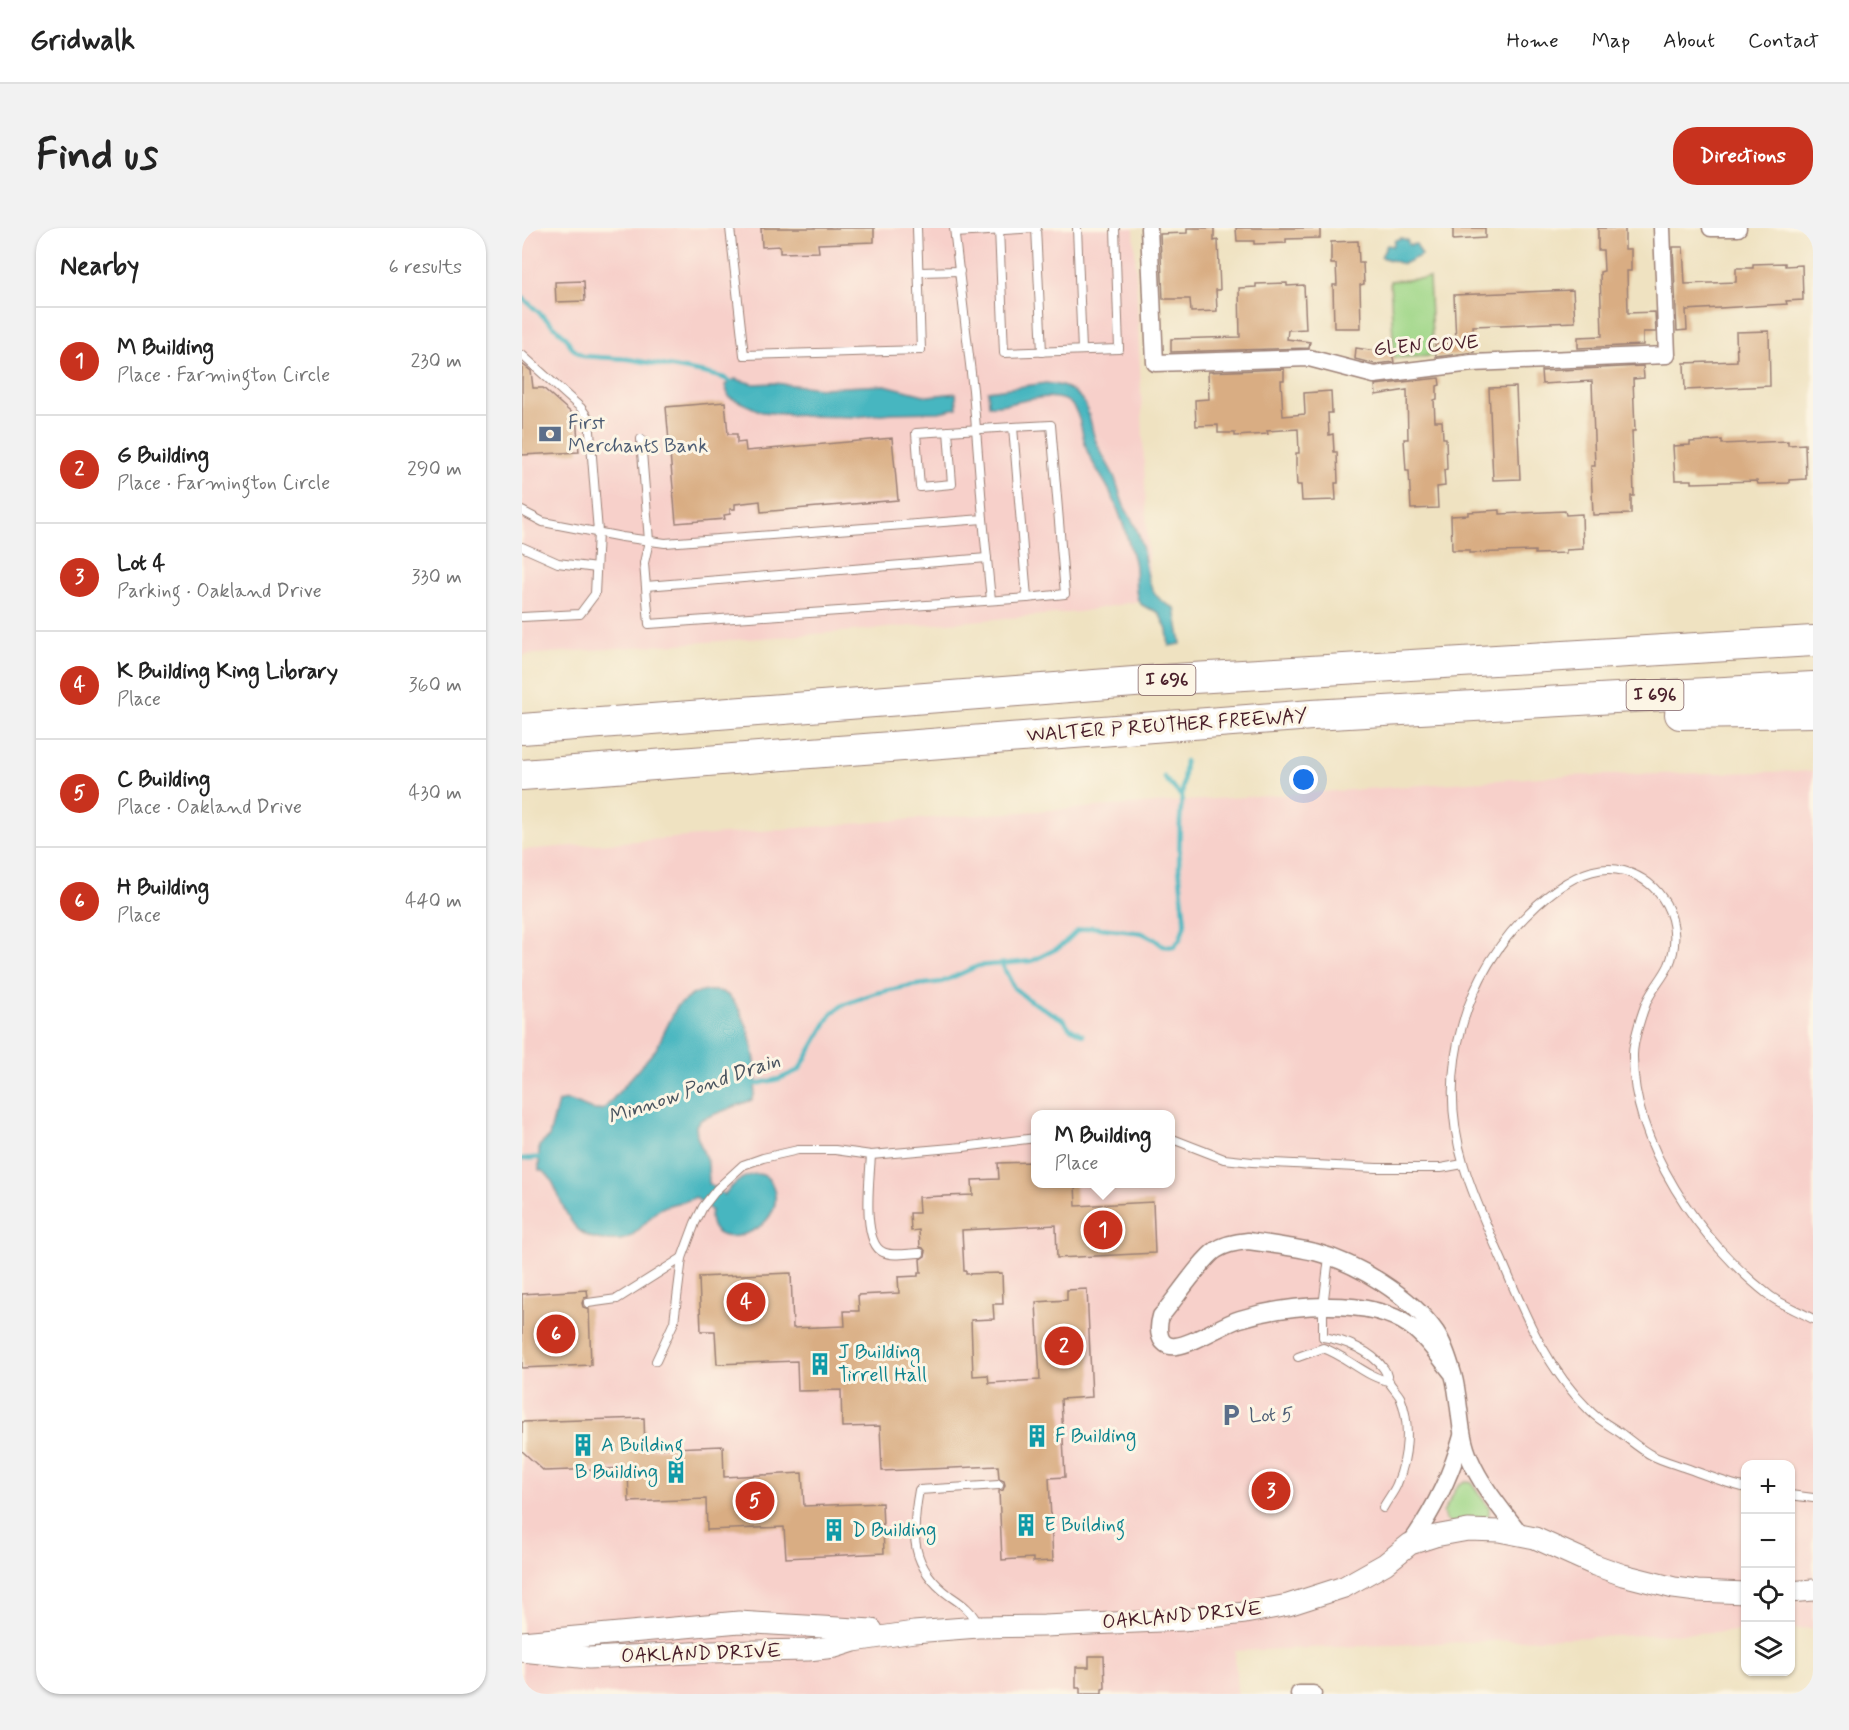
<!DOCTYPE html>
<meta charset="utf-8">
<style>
:root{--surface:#fff;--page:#f2f2f2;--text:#222;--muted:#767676;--line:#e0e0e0;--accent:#c8321e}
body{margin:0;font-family:Mynerve,sans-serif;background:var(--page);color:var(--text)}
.controls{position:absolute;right:18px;bottom:18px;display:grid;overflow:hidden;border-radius:12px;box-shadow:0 2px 4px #0004}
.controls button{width:54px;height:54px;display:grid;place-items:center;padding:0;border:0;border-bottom:2px solid var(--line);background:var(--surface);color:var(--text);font:30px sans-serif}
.you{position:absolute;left:782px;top:552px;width:21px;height:21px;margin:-15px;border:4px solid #fff;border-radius:50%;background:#1a73e8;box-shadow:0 0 0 9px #1a73e833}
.badge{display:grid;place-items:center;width:39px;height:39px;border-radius:50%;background:var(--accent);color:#fff;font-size:20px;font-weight:700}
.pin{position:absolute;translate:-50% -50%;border:3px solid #fff;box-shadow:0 2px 6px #0006}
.popup{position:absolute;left:509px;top:882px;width:144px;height:78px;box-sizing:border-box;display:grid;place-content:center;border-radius:12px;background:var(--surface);filter:drop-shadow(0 2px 4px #0005);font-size:20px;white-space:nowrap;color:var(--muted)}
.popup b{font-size:22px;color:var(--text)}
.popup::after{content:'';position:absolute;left:50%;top:100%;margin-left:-12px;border:12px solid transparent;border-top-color:var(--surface)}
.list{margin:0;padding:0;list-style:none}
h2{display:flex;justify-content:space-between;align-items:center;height:78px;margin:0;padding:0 24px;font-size:26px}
h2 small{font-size:20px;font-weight:400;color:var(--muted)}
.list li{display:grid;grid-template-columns:39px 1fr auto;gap:18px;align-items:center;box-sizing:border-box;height:108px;padding:0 24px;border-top:2px solid var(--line)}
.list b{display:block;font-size:22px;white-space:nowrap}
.list p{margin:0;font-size:20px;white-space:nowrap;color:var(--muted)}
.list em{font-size:20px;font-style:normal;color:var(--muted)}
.icon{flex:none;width:33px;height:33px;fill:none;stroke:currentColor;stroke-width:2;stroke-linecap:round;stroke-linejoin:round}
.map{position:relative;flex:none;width:1291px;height:1466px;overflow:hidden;border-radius:24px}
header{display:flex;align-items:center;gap:36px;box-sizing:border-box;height:84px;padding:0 30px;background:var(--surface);border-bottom:2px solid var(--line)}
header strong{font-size:28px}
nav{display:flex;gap:33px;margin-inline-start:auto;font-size:21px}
.intro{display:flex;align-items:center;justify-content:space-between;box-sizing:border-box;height:144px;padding:0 36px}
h1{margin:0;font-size:42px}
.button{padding:15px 27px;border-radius:24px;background:var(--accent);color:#fff;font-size:21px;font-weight:700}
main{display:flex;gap:36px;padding:0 36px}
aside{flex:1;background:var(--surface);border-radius:24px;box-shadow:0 2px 4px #0004}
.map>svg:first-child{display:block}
.built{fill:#f7d0ca;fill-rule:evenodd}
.green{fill:#a0d789;stroke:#757b5a;stroke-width:1.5}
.water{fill:#47b6c0;stroke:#486a76;stroke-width:1.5}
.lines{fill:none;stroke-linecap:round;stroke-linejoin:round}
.stream{stroke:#47b6c0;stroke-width:4.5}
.building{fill:#d9ad83}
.service-casing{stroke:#9c8076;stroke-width:10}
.minor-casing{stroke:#9c8076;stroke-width:19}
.tertiary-casing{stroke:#9c8076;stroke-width:23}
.motorway-casing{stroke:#9c8076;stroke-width:32}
.service{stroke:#fff;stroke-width:8}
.minor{stroke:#fff;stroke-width:16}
.tertiary{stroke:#fff;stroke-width:21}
.motorway{stroke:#fff;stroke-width:30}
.labels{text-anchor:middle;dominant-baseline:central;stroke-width:6;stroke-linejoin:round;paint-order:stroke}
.shield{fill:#fcf5e5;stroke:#7f5f63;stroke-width:1.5}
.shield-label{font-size:18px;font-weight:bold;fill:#4a1f2b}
.street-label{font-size:20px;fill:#4a1f2b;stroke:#fcf5e5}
.service-label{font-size:20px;fill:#4e5e75;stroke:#fcf5e5;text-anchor:start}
.culture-label{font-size:20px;fill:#0d838f;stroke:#fcf5e5;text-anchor:start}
.water-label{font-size:21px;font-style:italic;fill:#49545f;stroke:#fcf5e5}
</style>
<header>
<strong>Gridwalk</strong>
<nav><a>Home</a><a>Map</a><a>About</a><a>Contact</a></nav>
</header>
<div class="intro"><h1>Find us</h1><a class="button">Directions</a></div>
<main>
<aside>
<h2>Nearby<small>6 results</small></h2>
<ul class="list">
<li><span class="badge">1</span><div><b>M Building</b><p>Place · Farmington Circle</p></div><em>230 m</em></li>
<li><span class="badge">2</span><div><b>G Building</b><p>Place · Farmington Circle</p></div><em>290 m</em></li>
<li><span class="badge">3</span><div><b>Lot 4</b><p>Parking · Oakland Drive</p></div><em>330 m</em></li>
<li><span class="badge">4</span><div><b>K Building King Library</b><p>Place</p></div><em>360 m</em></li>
<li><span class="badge">5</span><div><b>C Building</b><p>Place · Oakland Drive</p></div><em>430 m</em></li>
<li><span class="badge">6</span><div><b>H Building</b><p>Place</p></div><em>440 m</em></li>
</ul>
</aside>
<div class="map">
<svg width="1291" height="1466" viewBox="0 0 1291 1466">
<rect width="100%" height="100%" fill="#fcf5e5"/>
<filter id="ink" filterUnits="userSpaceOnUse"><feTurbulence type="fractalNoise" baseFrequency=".0167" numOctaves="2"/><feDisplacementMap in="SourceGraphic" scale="12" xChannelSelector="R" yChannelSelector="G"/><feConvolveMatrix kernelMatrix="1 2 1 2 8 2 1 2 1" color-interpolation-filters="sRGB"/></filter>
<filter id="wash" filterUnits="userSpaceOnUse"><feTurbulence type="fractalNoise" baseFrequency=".008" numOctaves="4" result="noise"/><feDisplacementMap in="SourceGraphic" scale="24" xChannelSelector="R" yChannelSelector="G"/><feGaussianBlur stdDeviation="1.35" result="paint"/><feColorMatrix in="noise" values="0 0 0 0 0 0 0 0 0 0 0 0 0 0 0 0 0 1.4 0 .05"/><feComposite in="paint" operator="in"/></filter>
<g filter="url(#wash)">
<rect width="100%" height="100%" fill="#efe2c1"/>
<!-- built -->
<g class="built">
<polygon points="0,0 612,0 628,371 557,384 270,408 0,427"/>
<path d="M1291,543v857l-22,1 -1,-165h-44l-1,167 -510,20 2,43h-715v-844l366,-29 668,-45zM514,886h134v70h-134z"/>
</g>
<!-- green -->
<g class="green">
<polygon points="907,50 911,128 872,130 868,53"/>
<polygon points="943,1253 950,1255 967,1280 967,1286 963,1292 929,1295 924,1292 921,1285 936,1257"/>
</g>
<!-- water -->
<g class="water">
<polygon points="879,10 885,12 887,17 894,16 900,27 881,36 859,29 865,17 871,18 873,12"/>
<polygon points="213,151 232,156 252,155 300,160 363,157 406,168 434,165 435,180 417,184 370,185 334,189 283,188 240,184 207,169 203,157"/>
<path d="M524,155c15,2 27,5 36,17 9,12 8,26 13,39 5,13 13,25 19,37 4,10 6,20 10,30 6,11 13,21 16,33 9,26 2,58 35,69l6,36 -12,2 -2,-16 -8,-17c-6,-4 -16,-5 -20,-11 -6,-12 -2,-28 -5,-41 -6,-21 -12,-44 -22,-65 -7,-16 -20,-31 -26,-48 -4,-13 -6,-43 -21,-48 -25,-9 -51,7 -76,5l-1,-14z"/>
<path d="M181,763c6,0 13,-1 19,1 26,10 42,86 30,108l-50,19 -6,6 1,11 11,28 1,19 15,12c13,-18 45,-36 51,-1 6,41 -73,63 -64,16l-16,-13c-8,7 -26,4 -38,14 -9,8 -16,18 -26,25 -8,6 -18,4 -27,4 -48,-3 -40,-64 -65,-70v-24l10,-9 9,-35c16,-7 29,13 46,7l52,-60 21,-43 15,-11z"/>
</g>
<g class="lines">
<!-- stream -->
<g class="stream">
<polyline points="0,69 44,109 50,120 61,128 106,131 183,145 202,150 212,156"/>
<polyline points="642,549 660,569"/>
<polyline points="480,736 492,760 507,772 542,792 547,799 561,807"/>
<polyline points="229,857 257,851 277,842 310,785 321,777 354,765 387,758 420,754 456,738 510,733 538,719 555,703 570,699 620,705 632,711 641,718 652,719 658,711 663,695 657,640 658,592 663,533"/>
<polyline points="0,931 23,929"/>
</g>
</g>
<g id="blocks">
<!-- building -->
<g class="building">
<polygon points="239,0 352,0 352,14 296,16 297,24 258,25 258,18 240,19"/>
<polygon points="665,0 692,0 692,13 696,12 698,62 694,62 695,83 669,84 668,71 641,71 638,6 665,5"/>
<polygon points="714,0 798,0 798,10 764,11 764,15 732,16 732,13 715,13"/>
<polygon points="931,0 963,0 963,10 931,12"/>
<polygon points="1076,0 1103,0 1103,21 1109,21 1109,43 1105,43 1106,85 1133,84 1134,104 1121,104 1121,117 1056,120 1056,109 1080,108 1078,44 1082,43 1081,22 1076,22"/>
<polygon points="836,13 837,35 841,35 842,56 838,57 839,100 812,100 811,57 815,57 814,36 809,36 809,14"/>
<polygon points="1151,19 1161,19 1163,56 1214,54 1214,40 1231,40 1231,36 1263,35 1263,38 1280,37 1281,72 1264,73 1265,76 1164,82 1165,102 1155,103"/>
<polygon points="62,53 63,73 34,74 33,54"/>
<polygon points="765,55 765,58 782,57 784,101 766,102 765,111 788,114 787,120 649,124 649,111 718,109 717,60 734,59 734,56"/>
<polygon points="1051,62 1053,94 951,98 952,124 914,129 913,115 934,115 932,67"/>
<polygon points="1247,103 1248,158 1163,162 1162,135 1215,133 1214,104"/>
<polygon points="834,120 854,123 869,120 872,134 853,136 833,131"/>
<polygon points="0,136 9,143 11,160 21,160 54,189 57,224 0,227"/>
<polygon points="1121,138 1122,150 1111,151 1113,203 1110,203 1112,268 1109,268 1109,286 1071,287 1069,238 1073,238 1070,153 1020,156 1019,143"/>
<polygon points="762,141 762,152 759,152 761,188 783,186 782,165 809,163 810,185 806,185 807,207 811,206 812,224 815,224 816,255 813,255 814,272 780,273 779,257 775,257 774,241 774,225 777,225 776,201 745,203 746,206 713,208 713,205 696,205 696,197 674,198 673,172 687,171 686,144"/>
<polygon points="917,150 918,157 915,158 915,171 912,172 913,193 920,193 921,210 924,210 925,241 922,242 923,258 915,259 916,280 889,281 887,243 884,243 882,211 886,211 885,162 854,167 853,157"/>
<polygon points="994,159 998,251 971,252 967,160"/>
<polygon points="203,174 206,206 215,206 215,215 223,214 224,223 370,210 376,272 239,284 238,273 213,276 213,281 208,281 208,286 202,287 203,291 154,295 144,179"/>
<polygon points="1200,212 1200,216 1266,213 1266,217 1283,216 1284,251 1267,252 1267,255 1236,256 1235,253 1170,255 1170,252 1153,252 1151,218 1168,217 1168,214"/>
<polygon points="978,282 978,286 1043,283 1044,287 1060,286 1061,321 1044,322 1044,325 1013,326 1013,323 947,325 947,322 930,322 929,288 946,287 946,284"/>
<polygon points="512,934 513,956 553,956 554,978 631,974 633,1025 535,1030 534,997 440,1002 442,1043 444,1043 444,1046 480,1045 481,1076 471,1076 472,1091 449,1092 451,1148 466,1147 467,1155 518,1152 514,1074 545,1072 545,1062 565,1061 570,1169 539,1171 543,1249 527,1250 531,1333 511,1334 511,1330 480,1332 477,1263 481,1262 483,1257 482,1253 477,1251 476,1238 360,1243 358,1198 320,1199 319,1162 276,1163 275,1133 195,1136 193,1103 179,1103 177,1049 269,1045 271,1100 323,1098 322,1083 337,1083 336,1067 377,1065 376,1049 396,1048 396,1045 399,1045 398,1031 403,1028 404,1024 401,1020 398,1019 397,1002 389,1003 388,985 397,985 396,969 451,967 450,952 477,951 476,935"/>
<polygon points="65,1062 66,1069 62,1070 60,1075 61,1079 67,1081 69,1137 0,1140 0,1066"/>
<polygon points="122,1190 123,1221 201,1218 202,1249 280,1245 282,1278 360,1275 362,1325 264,1330 262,1299 185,1302 184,1271 107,1274 106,1240 22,1243 0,1223 0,1194"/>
<polygon points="567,1428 582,1428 583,1460 580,1461 580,1466 558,1466 558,1460 554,1460 554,1439 567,1439"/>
</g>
</g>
</g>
<g filter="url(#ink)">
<use href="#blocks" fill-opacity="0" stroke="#9c8076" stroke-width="1.5"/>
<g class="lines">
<!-- service casing -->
<g class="service-casing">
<g id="service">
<polyline points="208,0 222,127 399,122 395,0"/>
<polyline points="477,0 482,125 597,121 593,0"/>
<polyline points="514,0 520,124"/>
<polyline points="555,0 560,122"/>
<polyline points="433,5 515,0"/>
<polyline points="397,44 438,43"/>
<polyline points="0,127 59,180 67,191 76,304 73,366 58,386 0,389"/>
<polyline points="491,199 529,197 543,366 505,370"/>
<polyline points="119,211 127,313 122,335 127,396 505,370 491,199 394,205 398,259 430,256 426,203"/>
<polyline points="0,283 21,294 100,309 143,315 461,291 451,162 432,0"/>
<polyline points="461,291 469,372"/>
<polyline points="0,319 36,335 74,340"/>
<polyline points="124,358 465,330"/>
<polyline points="648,910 702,931 730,934 855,940 919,940 941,936"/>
<path d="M349,927c-1,21 -10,87 12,97 10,5 26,1 37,1"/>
<path d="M807,1029l-6,50v30c21,3 49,14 61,32 3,4 3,9 5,13 3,5 8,10 11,15 11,26 8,61 -3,87 -3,8 -10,16 -14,24"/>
<polyline points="66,1075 95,1071 160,1030"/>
<path d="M776,1129l25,-9c24,8 44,30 66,33"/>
<polyline points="134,1133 152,1094 160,1030 173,995 181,979 195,961 221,937 241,930 276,922 313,922 349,927 441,919 514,910"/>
<path d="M1224,1260c-21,-5 -40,-13 -60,-20 -11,-4 -23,-7 -33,-12 -12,-6 -23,-16 -34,-24 -9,-6 -20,-12 -28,-20 -44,-43 -65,-94 -88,-149 -14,-32 -29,-64 -39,-97 -29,-95 0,-194 73,-261 22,-20 55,-43 87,-34 18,5 33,17 42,33 10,19 11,42 3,61 -6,13 -16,23 -22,36 -5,12 -14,40 -14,54 -1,89 68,188 137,241 12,9 29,15 43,23"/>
<polyline points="1268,1267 1291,1270"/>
<path d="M456,1398c-4,-14 -16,-22 -28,-30 -40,-29 -39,-62 -31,-106l80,-5"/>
</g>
</g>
<!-- minor casing -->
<g class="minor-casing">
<g id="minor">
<polyline points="627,0 633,135 787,130 852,147 950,135 1145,127 1140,0"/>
<polyline points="1189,0 1216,0"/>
<path d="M931,1146c-13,-16 -26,-36 -43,-48 -41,-30 -124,-21 -170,-7 -19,6 -46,25 -64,27 -18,2 -19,-17 -15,-30 13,-15 41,-57 55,-66 9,-6 21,-8 32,-9 22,3 45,6 67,11 42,11 96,44 121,80 8,12 13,28 17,42 8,28 5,59 17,85 12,28 33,52 51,76"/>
<path d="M888,1316c24,-34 41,-68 52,-108"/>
<polyline points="777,1466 791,1466"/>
</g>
</g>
<!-- tertiary casing -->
<g class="tertiary-casing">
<g id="tertiary">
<polyline points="1268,1364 1291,1362"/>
<polyline points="0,1414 217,1394 350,1402"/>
<polyline points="0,1423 67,1430 189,1424 286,1422 313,1419 332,1413 392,1404 456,1399 522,1398 661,1392 723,1385 766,1377 822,1359 863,1336 888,1316 913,1308 946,1302 977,1303 1013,1310 1073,1337 1101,1347 1152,1360 1175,1363 1224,1365"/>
</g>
</g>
<!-- motorway casing -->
<g class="motorway-casing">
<g id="motorway">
<polyline points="1158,486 1291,484"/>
<polyline points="0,501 638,452 1291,413"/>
<polyline points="0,547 790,487 1291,459"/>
</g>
</g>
<!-- service -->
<use href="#service" class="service"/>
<!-- minor -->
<use href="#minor" class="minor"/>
<!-- tertiary -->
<use href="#tertiary" class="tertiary"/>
<!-- motorway -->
<use href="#motorway" class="motorway"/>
</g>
</g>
<!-- icons -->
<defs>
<g id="bank-bare" transform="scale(1.8)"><path d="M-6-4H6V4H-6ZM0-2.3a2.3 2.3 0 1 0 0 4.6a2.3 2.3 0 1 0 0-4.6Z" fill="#5c6f8a" stroke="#fcf5e5" stroke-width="2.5" paint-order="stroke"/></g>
<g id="building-bare" transform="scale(1.8)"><path d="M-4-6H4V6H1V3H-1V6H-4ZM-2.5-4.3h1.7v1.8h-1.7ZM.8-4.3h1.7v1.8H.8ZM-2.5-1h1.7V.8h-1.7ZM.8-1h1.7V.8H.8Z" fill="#0f9aa8" stroke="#fcf5e5" stroke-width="2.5" paint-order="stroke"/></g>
<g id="parking-bare" transform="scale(1.8)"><path d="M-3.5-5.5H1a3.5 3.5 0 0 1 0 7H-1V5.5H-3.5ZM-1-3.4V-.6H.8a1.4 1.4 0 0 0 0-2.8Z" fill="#5c6f8a" stroke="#fcf5e5" stroke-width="2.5" paint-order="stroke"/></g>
</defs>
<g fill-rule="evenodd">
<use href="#bank-bare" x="28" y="206"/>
<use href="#building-bare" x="298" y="1136"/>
<use href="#parking-bare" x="709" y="1187"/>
<use href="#building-bare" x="515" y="1208"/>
<use href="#building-bare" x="61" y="1217"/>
<use href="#building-bare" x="154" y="1244"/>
<use href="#building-bare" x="504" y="1297"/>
<use href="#building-bare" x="312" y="1302"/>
</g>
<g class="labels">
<!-- shield labels -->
<g class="shield">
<rect x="616.5" y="437" width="57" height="30" rx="4.5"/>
<rect x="1104.5" y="452" width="57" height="30" rx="4.5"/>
</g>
<g class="shield-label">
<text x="645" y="452">I 696</text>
<text x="1133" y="467">I 696</text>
</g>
<!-- street labels -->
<g class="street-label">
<text transform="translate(904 118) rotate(-4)">GLEN COVE</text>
<text transform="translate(645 498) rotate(-4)">WALTER P REUTHER FREEWAY</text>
<text transform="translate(660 1388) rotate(-5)">OAKLAND DRIVE</text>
<text transform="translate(179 1426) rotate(-2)">OAKLAND DRIVE</text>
</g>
<!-- service labels -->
<g class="service-label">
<text x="46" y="195">First<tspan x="46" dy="23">Merchants Bank</tspan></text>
<text x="727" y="1187">Lot 5</text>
</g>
<!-- culture labels -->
<g class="culture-label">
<text x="316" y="1124">J Building<tspan x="316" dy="23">Tirrell Hall</tspan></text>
<text x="533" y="1208">F Building</text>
<text x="79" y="1217">A Building</text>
<text x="136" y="1244" text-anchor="end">B Building</text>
<text x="522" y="1297">E Building</text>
<text x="330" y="1302">D Building</text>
</g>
<!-- water labels -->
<g class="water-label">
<text transform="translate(172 861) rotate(-19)">Minnow Pond Drain</text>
</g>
</g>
</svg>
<div class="controls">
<button>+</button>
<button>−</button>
<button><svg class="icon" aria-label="locate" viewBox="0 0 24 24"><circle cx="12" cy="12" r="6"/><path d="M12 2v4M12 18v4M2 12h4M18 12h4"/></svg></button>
<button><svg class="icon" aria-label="layers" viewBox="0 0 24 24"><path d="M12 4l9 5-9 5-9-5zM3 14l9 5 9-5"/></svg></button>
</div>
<div class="you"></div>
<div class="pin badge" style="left:581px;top:1002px">1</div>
<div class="popup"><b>M Building</b>Place</div>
<div class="pin badge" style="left:542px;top:1118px">2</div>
<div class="pin badge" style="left:749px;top:1263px">3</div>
<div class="pin badge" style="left:224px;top:1074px">4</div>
<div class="pin badge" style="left:233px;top:1273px">5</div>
<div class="pin badge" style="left:34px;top:1106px">6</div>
</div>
</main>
